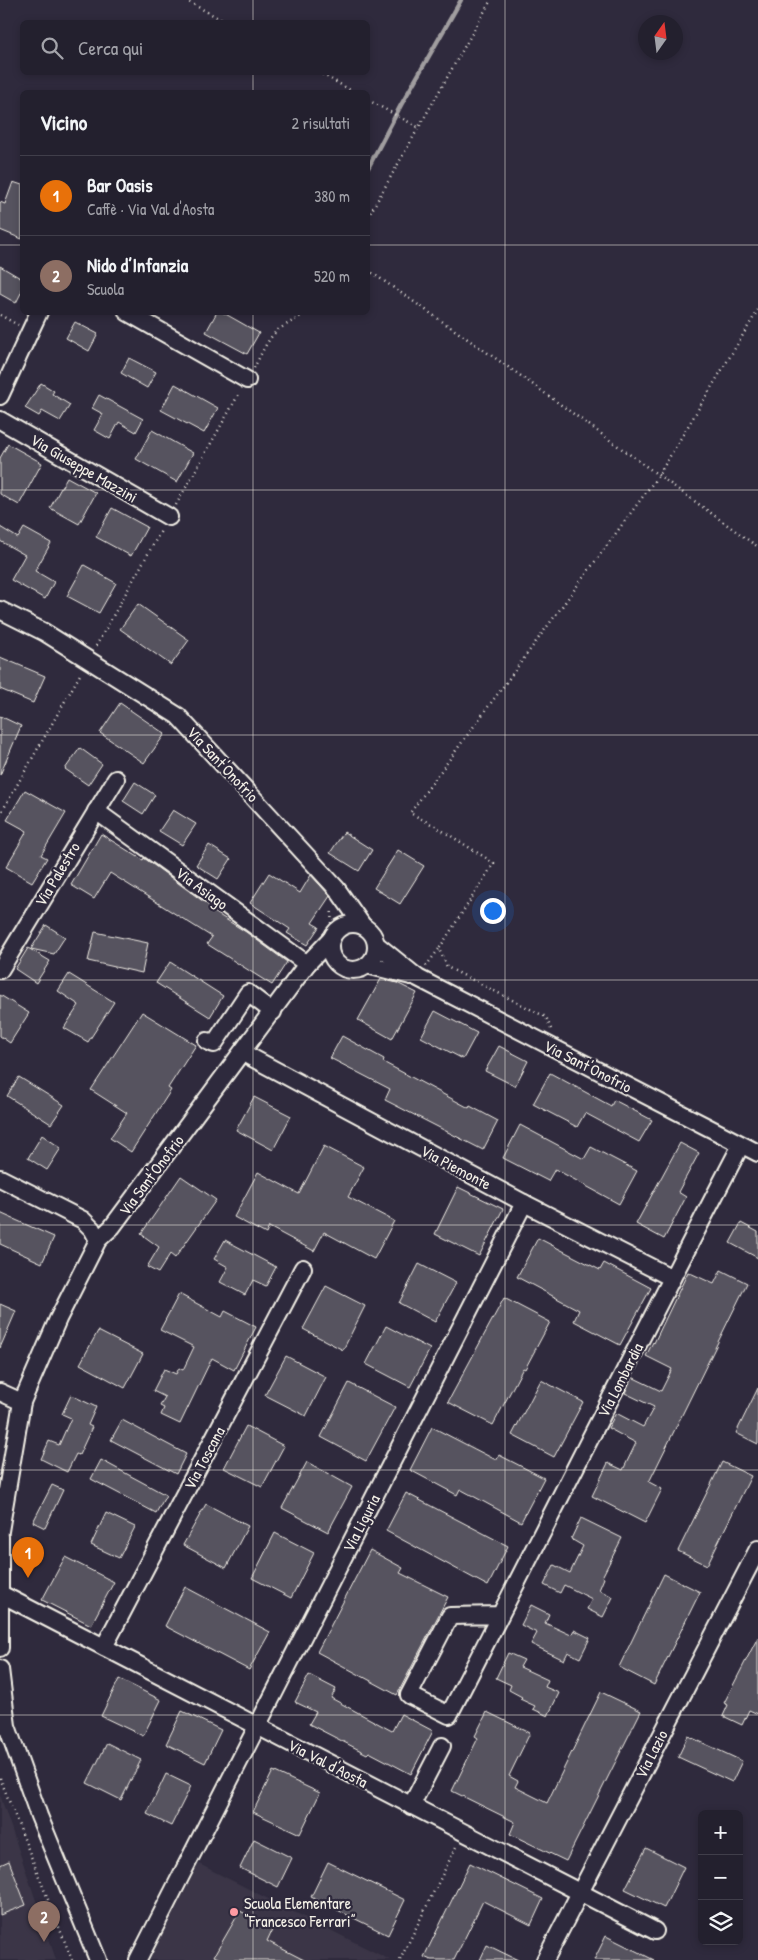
<!DOCTYPE html>
<html lang="it">
<meta charset="utf-8">
<style>
:root{--surface:#23202e;--page:#2b2836;--text:#f1f3f6;--muted:#a3a3aa;--line:#403e4a;--accent:#ff9aa2}
body{margin:0;font-family:"Patrick Hand",sans-serif;background:var(--page);color:var(--text)}
.controls{position:absolute;right:15px;bottom:15px;display:grid;overflow:hidden;border-radius:8px;box-shadow:0 2px 8px #0003}
.controls button{width:45px;height:45px;display:grid;place-items:center;padding:0;border:0;border-bottom:1px solid var(--line);background:var(--surface);color:var(--text);font:25px sans-serif}
.compass{position:absolute;left:638px;top:15px;width:45px;height:45px;border-radius:50%;background:var(--surface);box-shadow:0 2px 8px #0003;rotate:14deg}
.you{position:absolute;left:492px;top:910px;width:18px;height:18px;margin:-12px;border:4px solid #fff;border-radius:50%;background:#1a73e8;box-shadow:0 0 0 8px #1a73e833}
.badge{display:grid;place-items:center;width:32px;height:32px;border-radius:50%;background:var(--accent);color:#fff;font-size:16px;font-weight:700}
.pin{position:absolute;translate:-50% -41px;filter:drop-shadow(0 1px 2px #0008)}
.pin::after{content:'';position:absolute;top:26px;width:18px;height:15px;background:inherit;clip-path:polygon(0 0,100% 0,50% 100%)}
.list{margin:0;padding:0;list-style:none}
h2{display:flex;justify-content:space-between;align-items:center;height:65px;margin:0;padding:0 20px;font-size:21px}
h2 small{font-size:16px;font-weight:400;color:var(--muted)}
.list li{display:grid;grid-template-columns:32px 1fr auto;gap:15px;align-items:center;box-sizing:border-box;height:80px;padding:0 20px;border-top:1px solid var(--line)}
.list b{display:block;font-size:19px;white-space:nowrap}
.list p{margin:0;font-size:16px;white-space:nowrap;color:var(--muted)}
.list em{font-size:16px;font-style:normal;color:var(--muted)}
.icon{flex:none;width:28px;height:28px;fill:none;stroke:currentColor;stroke-width:2;stroke-linecap:round;stroke-linejoin:round}
.map{position:relative;flex:none;width:758px;height:1960px;overflow:hidden}
.search{position:absolute;background:var(--surface);box-shadow:0 2px 8px #0003;left:20px;top:20px;width:350px;height:55px;display:flex;align-items:center;gap:12px;box-sizing:border-box;padding:0 18px;border-radius:8px;color:var(--muted);font-size:19px}
.panel{position:absolute;background:var(--surface);box-shadow:0 2px 8px #0003;left:20px;top:90px;width:350px;height:225px;border-radius:8px}
.map>svg:first-child{display:block}
.built{fill:#3b3647}
.lines{fill:none;stroke-linecap:round;stroke-linejoin:round}
.stream{stroke:#a19ea0;stroke-width:4.5}
.building{fill:#56525f;stroke:#f4f1e8}
.minor-casing{stroke:#f4f1e8;stroke-width:20}
.path{stroke:#f4f1e8;stroke-width:2.5;stroke-dasharray:1 4;stroke-linecap:butt}
.minor{stroke:#2f2a3d;stroke-width:16}
.grid{fill:none;stroke:#f4f1e8;stroke-width:1;stroke-opacity:0.55}
.poi-dot{fill:#ff9aa2;stroke:#2f2a3d;stroke-width:2}
.labels{text-anchor:middle;dominant-baseline:central;stroke-width:4.5;stroke-linejoin:round;paint-order:stroke}
.street-label{font-size:16px;fill:#f4f1e8;stroke:#2f2a3d}
.poi-label{font-size:16px;fill:#f4f1e8;stroke:#2f2a3d;text-anchor:start}
</style>
<div class="map">
<svg width="758" height="1960" viewBox="0 0 758 1960">
<rect width="100%" height="100%" fill="#2f2a3d"/>
<filter id="ink" filterUnits="userSpaceOnUse"><feTurbulence type="fractalNoise" baseFrequency=".02" numOctaves="2"/><feDisplacementMap in="SourceGraphic" scale="10" xChannelSelector="R" yChannelSelector="G"/><feConvolveMatrix kernelMatrix="1 2 1 2 8 2 1 2 1" color-interpolation-filters="sRGB"/></filter>
<g filter="url(#ink)">
<!-- built -->
<g class="built">
<polygon points="0,1795 47,1933 56,1960 0,1960"/>
<polygon points="199,1864 390,1960 149,1960"/>
</g>
<g class="lines">
<!-- stream -->
<polyline class="stream" points="368,168 401,105 461,0"/>
</g>
<!-- building -->
<g class="building">
<polygon points="13,182 22,185 22,239 0,230 0,202 5,204"/>
<polygon points="0,266 22,279 22,291 16,303 0,294"/>
<polygon points="217,312 222,312 259,333 247,354 206,332"/>
<polygon points="75,322 98,334 89,351 66,338"/>
<polygon points="129,358 156,372 147,388 121,373"/>
<polygon points="41,383 54,391 52,394 70,405 60,421 42,411 39,416 25,408"/>
<polygon points="175,384 218,408 204,433 161,410"/>
<polygon points="99,395 143,419 136,432 119,422 110,439 94,430 103,414 92,408"/>
<polygon points="152,430 193,453 177,482 136,459"/>
<polygon points="8,444 42,463 19,505 0,494 0,458"/>
<polygon points="67,477 96,493 79,524 50,508"/>
<polygon points="112,508 147,527 131,556 96,537"/>
<polygon points="0,527 18,538 24,528 51,543 35,571 54,582 45,599 11,580 25,555 0,541"/>
<polygon points="84,565 116,583 99,613 67,596"/>
<polygon points="138,604 189,640 171,665 120,629"/>
<polygon points="0,657 45,676 33,703 0,689"/>
<polygon points="120,703 165,734 144,763 100,733"/>
<polygon points="0,716 21,726 0,775"/>
<polygon points="80,748 102,764 88,785 65,769"/>
<polygon points="135,782 155,795 143,814 123,801"/>
<polygon points="25,790 66,813 41,855 47,858 32,882 6,867 27,831 7,820"/>
<polygon points="173,810 196,824 182,845 159,831"/>
<polygon points="344,832 372,850 359,871 330,853"/>
<polygon points="101,834 143,860 144,858 215,910 214,912 246,932 287,962 272,985 207,944 212,937 110,873 94,899 71,885"/>
<polygon points="209,845 231,859 218,879 196,865"/>
<polygon points="398,850 424,866 400,904 374,888"/>
<polygon points="269,873 300,893 311,875 330,896 312,923 319,927 307,945 287,933 290,929 250,903"/>
<polygon points="46,925 65,937 54,954 31,949"/>
<polygon points="95,932 148,943 142,973 88,961"/>
<polygon points="28,948 50,961 36,983 15,969"/>
<polygon points="170,962 223,996 210,1017 156,983"/>
<polygon points="69,974 114,1002 88,1042 64,1028 79,1005 58,991"/>
<polygon points="381,979 397,983 417,993 392,1039 358,1020"/>
<polygon points="0,995 29,1013 10,1043 0,1036"/>
<polygon points="435,1011 477,1033 463,1059 421,1037"/>
<polygon points="142,1012 196,1045 168,1088 171,1090 131,1152 110,1138 127,1113 91,1090"/>
<polygon points="342,1036 384,1059 383,1062 469,1108 470,1106 498,1121 483,1150 385,1100 390,1089 330,1058"/>
<polygon points="499,1046 528,1061 515,1086 485,1071"/>
<polygon points="550,1073 611,1106 614,1100 652,1120 639,1142 585,1113 577,1127 533,1104"/>
<polygon points="19,1077 64,1105 51,1124 7,1096"/>
<polygon points="254,1097 291,1116 273,1150 236,1130"/>
<polygon points="520,1125 584,1159 591,1147 637,1171 619,1204 555,1169 548,1181 503,1158"/>
<polygon points="42,1135 61,1148 47,1170 28,1158"/>
<polygon points="680,1143 699,1153 678,1192 686,1197 664,1239 636,1224"/>
<polygon points="324,1146 364,1167 348,1197 394,1221 374,1259 324,1232 314,1251 269,1227 266,1234 234,1217 258,1172 299,1194"/>
<polygon points="181,1176 216,1200 175,1258 170,1254 158,1273 147,1267 159,1247 141,1234"/>
<polygon points="458,1187 503,1209 479,1256 435,1234"/>
<polygon points="0,1213 54,1237 42,1263 0,1244"/>
<polygon points="741,1223 758,1232 758,1258 730,1243"/>
<polygon points="538,1238 600,1270 604,1263 651,1288 620,1345 574,1321 579,1310 517,1277"/>
<polygon points="225,1240 276,1267 266,1286 253,1280 245,1295 220,1282 228,1267 214,1259"/>
<polygon points="419,1264 456,1283 435,1322 399,1303"/>
<polygon points="721,1270 747,1283 649,1482 662,1489 645,1523 592,1496 608,1463 623,1470 636,1443 608,1428 616,1413 643,1427 654,1407 625,1393 632,1377 661,1391 672,1369 646,1356 653,1342 654,1343 688,1272 714,1284"/>
<polygon points="326,1286 365,1306 343,1350 303,1329"/>
<polygon points="179,1294 222,1317 225,1311 256,1327 234,1370 212,1358 180,1424 161,1415 164,1408 160,1406 165,1397 153,1391 164,1369 176,1374 179,1368 183,1370 194,1347 160,1330"/>
<polygon points="504,1298 550,1322 525,1369 523,1368 493,1425 448,1402"/>
<polygon points="0,1304 16,1311 0,1348"/>
<polygon points="386,1326 430,1349 410,1387 366,1364"/>
<polygon points="98,1331 143,1354 125,1388 80,1364"/>
<polygon points="286,1356 326,1377 306,1416 265,1395"/>
<polygon points="541,1380 583,1402 554,1457 512,1435"/>
<polygon points="349,1383 395,1407 366,1461 321,1437"/>
<polygon points="758,1388 758,1444 736,1433"/>
<polygon points="71,1395 96,1407 88,1425 92,1427 79,1455 76,1454 67,1472 41,1459 49,1441 59,1445 71,1418 62,1414"/>
<polygon points="122,1420 186,1454 176,1474 111,1440"/>
<polygon points="246,1426 284,1446 262,1487 224,1468"/>
<polygon points="432,1427 496,1460 499,1455 544,1478 521,1522 460,1489 457,1495 410,1470"/>
<polygon points="101,1460 166,1495 156,1513 91,1479"/>
<polygon points="307,1462 352,1487 328,1532 282,1508"/>
<polygon points="722,1462 751,1476 707,1565 678,1551"/>
<polygon points="52,1485 63,1490 45,1528 33,1522"/>
<polygon points="406,1493 508,1546 488,1586 386,1531"/>
<polygon points="206,1504 248,1526 226,1568 183,1545"/>
<polygon points="106,1513 135,1527 119,1558 91,1545"/>
<polygon points="581,1518 622,1538 602,1577 604,1578 599,1590 613,1597 603,1617 587,1609 592,1599 564,1585 560,1593 544,1585 554,1565 570,1573 583,1546 571,1539"/>
<polygon points="275,1533 314,1553 291,1598 252,1578"/>
<polygon points="370,1550 403,1568 400,1573 448,1597 397,1695 317,1652"/>
<polygon points="65,1557 114,1582 91,1625 42,1600"/>
<polygon points="664,1574 700,1592 654,1685 619,1667"/>
<polygon points="185,1587 270,1632 249,1670 165,1626"/>
<polygon points="531,1605 549,1614 545,1623 571,1635 574,1630 590,1638 580,1658 568,1652 564,1660 531,1644 537,1633 521,1625"/>
<polygon points="758,1637 758,1714 749,1710 742,1725 723,1716 728,1705 724,1703"/>
<polygon points="508,1653 524,1660 520,1667 548,1680 545,1687 559,1693 548,1716 533,1709 535,1706 520,1699 522,1697 509,1690 511,1685 496,1678"/>
<polygon points="309,1675 336,1689 331,1698 392,1731 401,1714 433,1731 411,1774 369,1752 367,1754 309,1724 316,1712 295,1702"/>
<polygon points="119,1679 161,1700 143,1736 101,1716"/>
<polygon points="601,1692 641,1711 566,1861 510,1834 515,1822 452,1791 478,1738 475,1736 487,1712 530,1733 509,1776 518,1781 515,1787 547,1803"/>
<polygon points="182,1711 221,1730 205,1763 166,1744"/>
<polygon points="688,1736 742,1761 732,1782 678,1757"/>
<polygon points="107,1743 141,1760 121,1800 87,1783"/>
<polygon points="273,1771 320,1793 300,1834 253,1812"/>
<polygon points="166,1774 191,1786 171,1826 147,1814"/>
<polygon points="254,1839 292,1858 278,1887 240,1868"/>
<polygon points="646,1848 684,1867 664,1908 625,1889"/>
<polygon points="9,1861 26,1905 0,1915 0,1865"/>
<polygon points="328,1862 405,1900 388,1935 311,1897"/>
<polygon points="470,1863 543,1899 531,1925 483,1901 454,1960 431,1960 424,1957"/>
<polygon points="240,1911 273,1928 267,1941 304,1960 222,1960 214,1956"/>
<polygon points="606,1936 654,1960 594,1960"/>
<polygon points="487,1945 518,1960 480,1960"/>
</g>
<g class="lines">
<!-- minor casing -->
<g class="minor-casing">
<g id="minor">
<polyline points="127,312 247,380"/>
<polyline points="0,396 39,312"/>
<polyline points="0,420 169,517"/>
<polyline points="0,610 44,632 178,716 337,889 363,926"/>
<polyline points="96,811 307,964"/>
<circle cx="353" cy="947" r="23"/>
<polyline points="376,944 418,978 758,1153"/>
<polyline points="367,965 411,976"/>
<polyline points="0,970 116,779"/>
<polyline points="207,1041 214,1044 248,993 273,1012"/>
<polyline points="243,1053 524,1203 672,1278"/>
<polyline points="0,1178 83,1220 92,1229 98,1240"/>
<polyline points="0,1392 22,1402"/>
<polyline points="0,1531 22,1402 58,1319 98,1240 112,1227 307,964 332,938"/>
<polyline points="0,1536 0,1648"/>
<polyline points="1,1594 655,1931"/>
<path d="M500,1615l-50,1 -41,79 40,20c98,-190 193,-381 292,-570"/>
<polyline points="104,1647 303,1268"/>
<polyline points="0,1669 7,1726 39,1816 98,1960"/>
<polyline points="411,1806 442,1746"/>
<polyline points="138,1960 524,1203"/>
<polyline points="545,1960 758,1549"/>
</g>
</g>
<!-- path -->
<g class="path">
<polyline points="185,0 226,22"/>
<polyline points="318,72 354,92"/>
<polyline points="368,100 418,127"/>
<polyline points="368,217 491,0"/>
<polyline points="368,270 521,376 758,547"/>
<polyline points="0,315 18,325"/>
<path d="M254,368c7,-13 14,-32 27,-40 9,-6 17,-9 25,-16"/>
<polyline points="176,505 240,392"/>
<polyline points="96,646 162,529"/>
<polyline points="0,815 81,673"/>
<polyline points="331,923 332,909"/>
<polyline points="426,966 439,949"/>
<polyline points="551,1029 546,1017 447,967 439,949 494,863 435,826 410,813 658,476 758,310"/>
<polyline points="0,1778 72,1960"/>
<polyline points="400,1960 457,1845"/>
</g>
<!-- minor -->
<use href="#minor" class="minor"/>
</g>
</g>
<!-- grid -->
<path class="grid" d="M253,0v22M505,0v1960M253,72v20M0,245h22M368,245h390M253,312v1648M0,490h758M0,735h758M0,980h758M0,1225h758M0,1470h758M0,1715h758"/>
<!-- markers -->
<circle class="poi-dot" cx="234" cy="1912" r="5"/>
<g class="labels">
<!-- street labels -->
<g class="street-label">
<text transform="translate(84 468) rotate(30)">Via Giuseppe Mazzini</text>
<text transform="translate(223 764) rotate(47)">Via Sant'Onofrio</text>
<text transform="translate(57 874) rotate(-59)">Via Palestro</text>
<text transform="translate(202 888) rotate(36)">Via Asiago</text>
<text transform="translate(588 1066) rotate(27)">Via Sant'Onofrio</text>
<text transform="translate(456 1167) rotate(28)">Via Piemonte</text>
<text transform="translate(151 1175) rotate(-53)">Via Sant'Onofrio</text>
<text transform="translate(620 1380) rotate(-63)">Via Lombardia</text>
<text transform="translate(204 1458) rotate(-62)">Via Toscana</text>
<text transform="translate(361 1523) rotate(-63)">Via Liguria</text>
<text transform="translate(651 1754) rotate(-63)">Via Lazio</text>
<text transform="translate(328 1763) rotate(27)">Via Val d'Aosta</text>
</g>
<!-- poi labels -->
<g class="poi-label">
<text x="244" y="1903">Scuola Elementare<tspan x="244" dy="18">“Francesco Ferrari”</tspan></text>
</g>
</g>
</svg>
<div class="controls">
<button>+</button>
<button>−</button>
<button><svg class="icon" aria-label="layers" viewBox="0 0 24 24"><path d="M12 4l9 5-9 5-9-5zM3 14l9 5 9-5"/></svg></button>
</div>
<svg class="compass" viewBox="-18 -18 36 36"><path d="M0-13l5 13h-10z" fill="#e53935"/><path d="M0 13l5-13h-10z" fill="#a3a3aa"/></svg>
<div class="you"></div>
<div class="pin badge" style="left:28px;top:1578px;background:#e8710a">1</div>
<div class="pin badge" style="left:44px;top:1942px;background:#8d6e63">2</div>
<div class="search"><svg class="icon" aria-label="search" viewBox="0 0 24 24"><circle cx="10" cy="10" r="6"/><path d="M15 15l6 6"/></svg>Cerca qui</div>
<section class="panel">
<h2>Vicino<small>2 risultati</small></h2>
<ul class="list">
<li><span class="badge" style="background:#e8710a">1</span><div><b>Bar Oasis</b><p>Caffè · Via Val d'Aosta</p></div><em>380 m</em></li>
<li><span class="badge" style="background:#8d6e63">2</span><div><b>Nido d’Infanzia</b><p>Scuola</p></div><em>520 m</em></li>
</ul>
</section>
</div>
